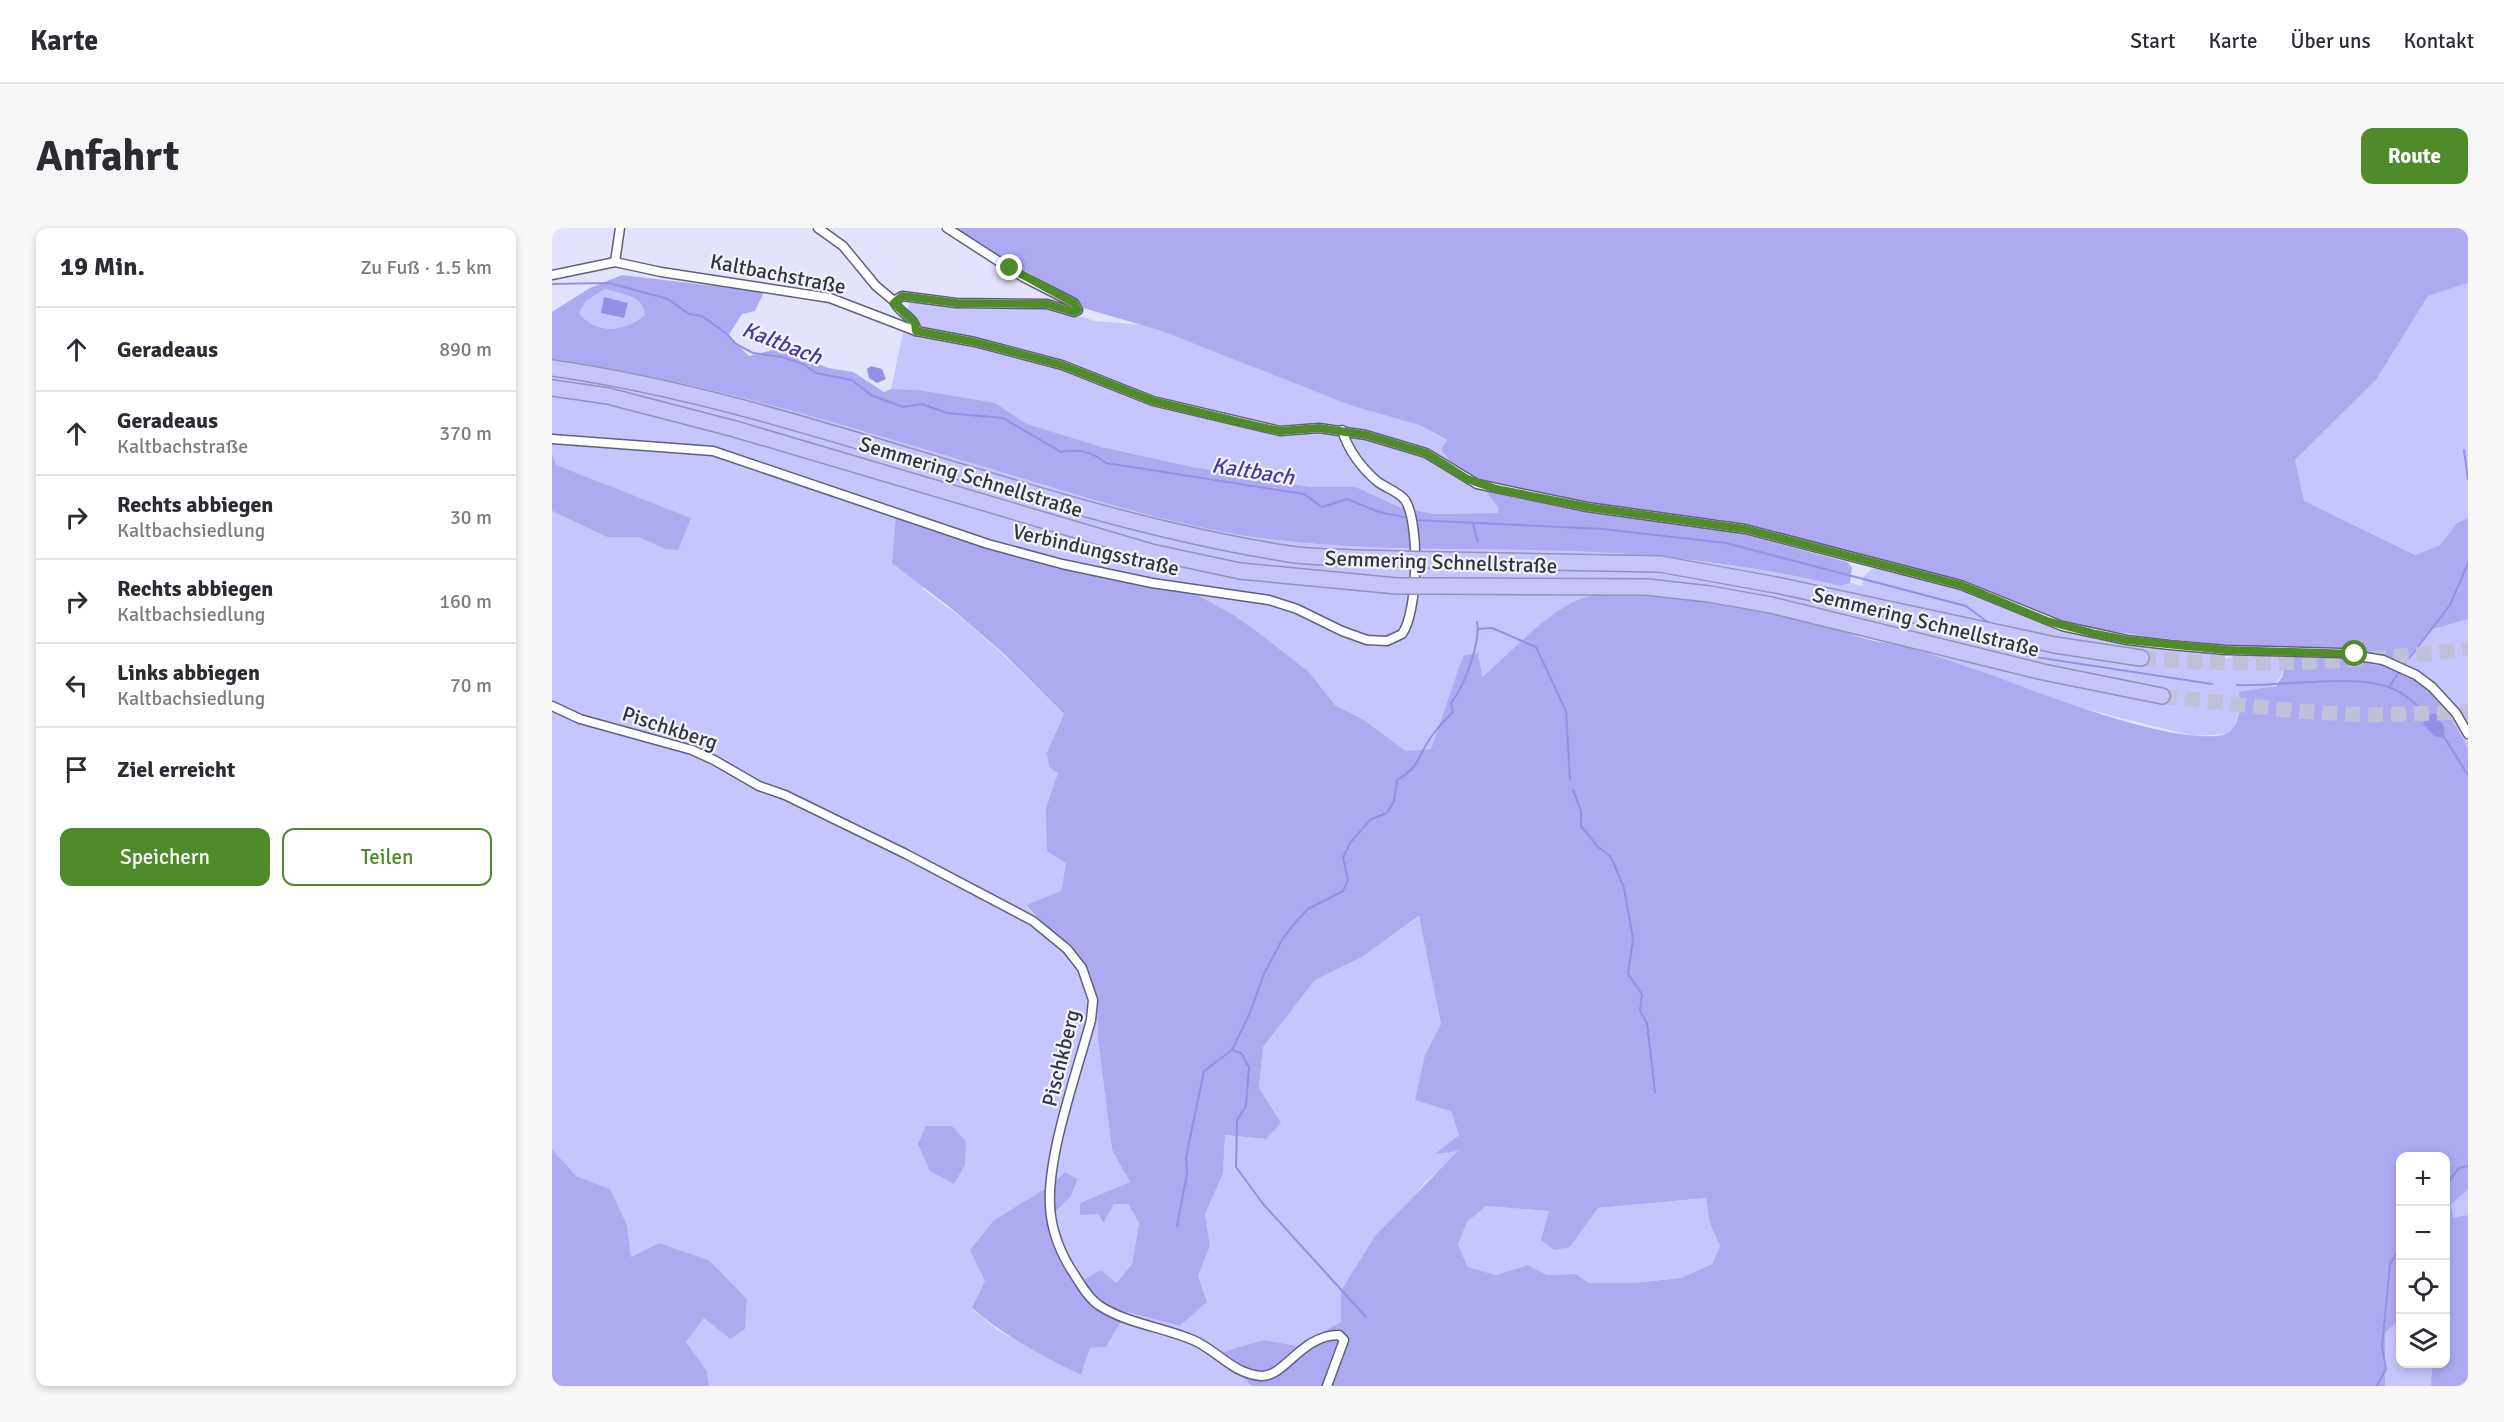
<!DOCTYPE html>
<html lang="de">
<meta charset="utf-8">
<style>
:root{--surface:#fff;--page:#f7f7f7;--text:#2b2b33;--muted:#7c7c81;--line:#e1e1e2;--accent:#4f8b2a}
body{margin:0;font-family:Signika,sans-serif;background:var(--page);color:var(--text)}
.controls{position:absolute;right:18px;bottom:18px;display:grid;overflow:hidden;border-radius:12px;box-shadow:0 3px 9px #0003}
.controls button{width:54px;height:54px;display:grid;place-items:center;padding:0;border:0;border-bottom:2px solid var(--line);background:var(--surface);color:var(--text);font:30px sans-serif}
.stop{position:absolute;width:18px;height:18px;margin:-14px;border:4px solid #4f8b2a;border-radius:50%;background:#fff}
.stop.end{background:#4f8b2a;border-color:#fff;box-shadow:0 2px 6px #0008}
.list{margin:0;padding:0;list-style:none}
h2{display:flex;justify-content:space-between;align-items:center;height:78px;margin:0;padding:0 24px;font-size:26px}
h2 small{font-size:20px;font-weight:400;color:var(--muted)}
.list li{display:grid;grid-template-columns:39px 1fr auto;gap:18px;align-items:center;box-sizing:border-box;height:84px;padding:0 24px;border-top:2px solid var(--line)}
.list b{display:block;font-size:22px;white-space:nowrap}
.list p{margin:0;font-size:20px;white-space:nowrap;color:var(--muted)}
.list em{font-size:20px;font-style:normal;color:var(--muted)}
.actions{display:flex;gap:12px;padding:18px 24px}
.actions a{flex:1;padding:14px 0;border:2px solid var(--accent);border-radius:12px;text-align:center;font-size:21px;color:var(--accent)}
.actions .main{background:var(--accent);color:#fff}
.icon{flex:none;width:33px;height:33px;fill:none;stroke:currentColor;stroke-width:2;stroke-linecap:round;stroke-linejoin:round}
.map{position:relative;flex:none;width:1916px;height:1158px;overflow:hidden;border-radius:12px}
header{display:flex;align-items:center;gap:36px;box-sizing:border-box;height:84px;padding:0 30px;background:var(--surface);border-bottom:2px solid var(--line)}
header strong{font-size:28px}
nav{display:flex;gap:33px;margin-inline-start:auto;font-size:21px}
.intro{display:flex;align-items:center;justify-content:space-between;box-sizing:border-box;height:144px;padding:0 36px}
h1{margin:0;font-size:42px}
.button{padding:15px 27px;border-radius:12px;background:var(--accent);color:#fff;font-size:21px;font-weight:700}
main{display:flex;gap:36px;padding:0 36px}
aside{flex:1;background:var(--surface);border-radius:12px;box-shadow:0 3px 9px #0003}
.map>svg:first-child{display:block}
.green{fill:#c7c5fe}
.forest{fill:#adaaf1;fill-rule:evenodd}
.water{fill:#968fe6}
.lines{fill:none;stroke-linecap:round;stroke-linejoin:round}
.stream{stroke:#968fe6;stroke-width:2}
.highway-tunnel{stroke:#c0c0d8;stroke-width:15;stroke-dasharray:15 8;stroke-linecap:butt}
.street-casing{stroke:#60607d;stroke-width:11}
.highway-casing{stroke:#9492b9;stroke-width:18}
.street{stroke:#fff;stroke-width:8}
.highway{stroke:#c7c5f9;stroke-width:15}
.highway-bridge-casing{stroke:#9492b9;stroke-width:18;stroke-linecap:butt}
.highway-bridge{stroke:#c7c5f9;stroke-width:15}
.route{stroke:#4f8b2a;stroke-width:8}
.labels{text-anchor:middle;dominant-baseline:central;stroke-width:4.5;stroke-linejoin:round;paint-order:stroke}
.street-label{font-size:21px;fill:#343441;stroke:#f2f2f9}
.water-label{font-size:22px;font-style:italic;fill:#4a389d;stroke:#f2f2f9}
</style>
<header>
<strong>Karte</strong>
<nav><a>Start</a><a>Karte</a><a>Über uns</a><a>Kontakt</a></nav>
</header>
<div class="intro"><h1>Anfahrt</h1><a class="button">Route</a></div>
<main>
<aside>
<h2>19 Min.<small>Zu Fuß · 1.5 km</small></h2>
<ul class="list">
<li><svg class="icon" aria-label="ahead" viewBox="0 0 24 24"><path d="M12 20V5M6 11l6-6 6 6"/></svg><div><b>Geradeaus</b></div><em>890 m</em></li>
<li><svg class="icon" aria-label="ahead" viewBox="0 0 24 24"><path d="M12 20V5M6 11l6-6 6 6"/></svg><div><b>Geradeaus</b><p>Kaltbachstraße</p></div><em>370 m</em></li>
<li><svg class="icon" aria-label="right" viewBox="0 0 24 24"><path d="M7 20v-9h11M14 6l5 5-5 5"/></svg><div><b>Rechts abbiegen</b><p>Kaltbachsiedlung</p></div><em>30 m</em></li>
<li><svg class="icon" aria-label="right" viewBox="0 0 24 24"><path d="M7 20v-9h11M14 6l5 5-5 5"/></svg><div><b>Rechts abbiegen</b><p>Kaltbachsiedlung</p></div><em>160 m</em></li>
<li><svg class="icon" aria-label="left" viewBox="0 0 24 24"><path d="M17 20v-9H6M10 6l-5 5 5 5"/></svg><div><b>Links abbiegen</b><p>Kaltbachsiedlung</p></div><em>70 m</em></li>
<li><svg class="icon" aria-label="arrive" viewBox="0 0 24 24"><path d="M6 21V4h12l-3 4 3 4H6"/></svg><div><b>Ziel erreicht</b></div></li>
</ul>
<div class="actions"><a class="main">Speichern</a><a>Teilen</a></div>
</aside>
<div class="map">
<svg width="1916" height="1158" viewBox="0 0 1916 1158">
<rect width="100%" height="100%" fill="#e3e3fe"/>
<!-- green -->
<g class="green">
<polygon points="1916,55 1916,290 1905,295 1888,317 1863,327 1751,273 1743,232 1824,152 1876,68"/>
<path d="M53,61c16,5 39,6 40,26 -21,17 -47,20 -66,-2l7,-12z"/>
<polygon points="358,72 502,79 542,93 592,97 607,102 732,150 867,197 895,213 946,279 946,285 882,286 847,279 804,259 759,259 641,239 550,219 475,196 443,175 339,161"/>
<path d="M0,131c146,21 288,65 429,107 80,24 160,50 242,66 113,21 228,15 342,19 93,3 184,13 275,35l10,-3 12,3 2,-10 8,-7 12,-1 62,16 122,47 84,15 53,5c11,6 21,11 32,3l50,2c-7,33 -17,32 -46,45l-7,26 -8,7 -32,2 -124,-31 -100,-38 -65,-20 -205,-47 -58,-5 -53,2 -38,19 -69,61 -19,-21 -32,93 -25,2 -42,-31 -29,-15 -26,-33 -75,-57 -102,-38 -211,11c53,36 97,81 143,126l-17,38 12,20 -13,36 20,55 -5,28 -35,15 58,61 13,32 1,41 14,110 19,32 -51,21v11h18l4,9 12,-19h14l11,18 -7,42 -16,19 -30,-3 -22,-26 -9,-43 16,-15 7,-17 -13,-7 -17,15 -54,33 -8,61 -14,28 25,21 84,45 9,-27 16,-1 21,-35 53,14 27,-24 -9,-26 12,-30 -5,-32 18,-40 2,-39 41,4 -7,-51 4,-41 52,-67 47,-23 58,-41 21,109 -16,30 26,56 8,24 -22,19 21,-4 -7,11 -25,20 -85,110v31l-44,24 -33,-6 -40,13 27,33h-542l-2,-15 -21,-29 18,-24 26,21 14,-10 3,-30 -38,-39 -50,-17 -28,14 -4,-32 -17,-36 -34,-13 -24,-27v-638l55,26h31l27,12 26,-31 -136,-53 -3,-12z"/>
<polygon points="1916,391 1916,520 1878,461 1850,437 1878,402"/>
<polygon points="1916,962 1916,987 1901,991 1899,976"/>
<polygon points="1154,970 1158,996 1168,1018 1160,1036 1129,1050 1081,1055 1037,1055 1024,1046 995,1047 976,1037 944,1047 916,1039 906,1017 915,994 934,978 998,983 1018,1019 1046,980"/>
<polygon points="1848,1091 1848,1136 1880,1136 1879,1158 1833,1158 1833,1105"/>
</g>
<!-- forest -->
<g class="forest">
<polygon points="399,0 1916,0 1916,55 1876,68 1824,152 1743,232 1752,273 1863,327 1888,317 1905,295 1916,290 1916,391 1878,402 1850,437 1801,423 1756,419 1693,419 1598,409 1532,399 1491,387 1423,357 1232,307 1169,292 1039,276 928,254 906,242 889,222 895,212 867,197 798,177 607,102 531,80 496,56"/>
<path d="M70,47l142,17 -9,19 -13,3 -14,22 21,20 31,-8 48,20 25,4 31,20 7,-3 26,1 78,13 32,21 75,23 91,20 118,20h45l43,20 35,7 64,-1v-6l-14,-18 240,40 123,33 5,5 -2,16 -10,3c-91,-22 -182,-32 -275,-35 -114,-4 -229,2 -342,-19 -82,-16 -162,-42 -242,-66 -141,-42 -283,-86 -429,-107v-47l38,-24zM53,61c16,5 39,6 40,26 -21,17 -48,20 -66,-2l7,-12z"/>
<polygon points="0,225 4,237 139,290 126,322 113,321 86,309 55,309 0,283"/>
<path d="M344,288l177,54 65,14 53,8 43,23 30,22 45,35 26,33 29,15 42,31 25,-2 32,-93 15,-3 4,24c30,-25 70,-72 108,-81 48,-11 171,11 220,24 15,4 28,11 43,15 17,6 35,8 53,12 32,9 63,20 94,31 49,19 174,67 223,57 16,-4 18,-29 16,-43l37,-6 6,-9 5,-21c47,0 108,-4 144,34 15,17 26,39 37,58v442l-17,14 2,14 15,-3v171h-37l1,-22h14v-208h-46v163l-15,14v53h-1134l-28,-34 41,-12 33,6 44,-24v-31l34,-55 83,-85 -23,3 24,-19 -8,-24 -36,-11 10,-45 16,-31 -22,-108 -57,41 -47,23 -52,67 -4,41 22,35 -15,16 -41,-4 -2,39 -18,40 5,32 -12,30 9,26 -27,24 -53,-14 -21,35 -16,1 -9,27c-38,-19 -76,-38 -109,-67l13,-27 -15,-31 24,-30 54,-33 17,-15 13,7 -7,17 -16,16 9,42 21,25 16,-9 15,13 16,-19 7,-41 -11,-19h-14l-11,19 -5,-9 -18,1v-12l50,-21 -18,-32 -14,-110 -1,-41 -13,-32 -58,-62 35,-14 5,-28 -19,-12 -1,-43 12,-35 -9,-6 -2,-15 17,-38 -60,-60 -52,-45 -60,-46zM1154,970l4,26 10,22 -8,18 -31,14 -48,5h-44l-13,-9 -29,1 -19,-10 -32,10 -28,-8 -10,-22 9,-23 19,-16 63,5 -8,29 13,10 16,-3 28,-39z"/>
<polygon points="374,898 400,898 414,913 413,937 402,956 378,943 366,916"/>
<polygon points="0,921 24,948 58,961 75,997 79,1029 107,1015 157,1032 195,1071 193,1101 178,1111 152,1090 134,1114 155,1143 157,1158 0,1158"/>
</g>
<!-- water -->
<g class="water">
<polygon points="52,69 76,75 72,90 49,85"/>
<polygon points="319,138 330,141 334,151 325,155 317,150 315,141"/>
<polygon points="1883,485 1892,499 1893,510 1882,508 1871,496 1875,488"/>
</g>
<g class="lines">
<!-- stream -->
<g class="stream">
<path d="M0,56l57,-1 59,16 21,15 13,2 25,18 9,10 17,9 29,4 21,7 13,9 36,7 19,15 32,12 19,-3 25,9 56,5 58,34c18,-3 30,-1 45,11l198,31 18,13 25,-8 32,13 29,6"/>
<polyline points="1912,222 1916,251"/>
<polyline points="862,292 1051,301 1174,315 1414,378 1438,396"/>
<polyline points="921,296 926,314"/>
<polyline points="926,401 940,400 984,419 1014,483 1018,551"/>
<polyline points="1454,413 1476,428 1660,456"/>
<polyline points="1852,437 1898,377 1916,335"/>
<path d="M1685,457c40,2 120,-12 154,3 15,6 25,16 36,28"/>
<polyline points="1837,459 1849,441"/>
<polyline points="1892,509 1916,547"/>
<polyline points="1021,562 1029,583 1029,598 1046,619 1059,629 1072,660 1081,711 1076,746 1090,766 1088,783 1095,795 1103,864"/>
<polyline points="680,822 689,825 697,839 694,878 685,892 684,939 712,977 814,1089"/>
<polyline points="1894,957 1907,940 1916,938"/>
<path d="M625,998l10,-52 -1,-17 18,-86 28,-21 17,-35 15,-41 18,-34 11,-15 15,-16 35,-18 5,-11 -5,-22 7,-15 21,-24 16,-6 7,-12 3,-21c25,-14 21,-27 37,-47 5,-7 12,-14 19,-21l-2,-9c13,-16 30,-61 26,-81"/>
<polyline points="1825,1158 1834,1141 1830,1119 1838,1036 1848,1020"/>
</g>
<!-- highway-tunnel -->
<g class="highway-tunnel">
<path d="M1589,430c109,10 218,4 327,-9"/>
<polyline points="1610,468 1743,483 1817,487 1916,484"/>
</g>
<!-- street casing -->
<g class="street-casing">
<g id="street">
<polyline points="266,0 291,18 324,58 342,73"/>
<polyline points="63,34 68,0"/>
<polyline points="0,47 63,34 109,44 278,70 364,103 423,114 510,137 601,173 728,203 767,200 814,207 874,225 925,256 1035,279 1193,301 1409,357 1510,398 1575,412 1618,417 1674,422 1789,425 1831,432 1864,447 1880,459 1904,485 1916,506"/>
<path d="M364,103c0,-14 -18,-18 -22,-30l8,-5 54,7 91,1 27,8 4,-2 -4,-7 -51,-26 -76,-49"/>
<path d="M0,211l161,12 275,93 74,20 90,19 117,17 28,9 45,22 25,9 20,1 15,-7c16,-21 18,-112 3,-134 -6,-8 -19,-12 -27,-18 -16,-13 -30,-32 -36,-52"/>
<path d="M0,478l28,13 112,31 22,10 45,26 26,9 121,59 127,67 34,28 15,19 11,32 -2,20c-14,52 -44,135 -41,186 1,24 11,49 24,68 7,11 15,25 26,32 28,18 63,21 93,34 24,10 40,34 68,36 24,1 40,-41 78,-41l5,5 -17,46"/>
</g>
</g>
<!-- highway casing -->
<g class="highway-casing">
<g id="highway">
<path d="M0,140c252,36 486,147 737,186 34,5 70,3 104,5"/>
<polyline points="0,160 56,168 183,201 599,324 688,343 845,358"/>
<polyline points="887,332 1108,336 1224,357 1503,417 1589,430"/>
<polyline points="879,358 1095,359 1157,366 1219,377 1491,444 1610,468"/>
</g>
</g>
<!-- street -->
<use href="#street" class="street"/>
<!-- highway -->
<use href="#highway" class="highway"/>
<!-- highway-bridge casing -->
<g class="highway-bridge-casing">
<g id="highway-bridge">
<polyline points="841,331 887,332"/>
<polyline points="845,358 879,358"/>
</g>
</g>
<!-- highway-bridge -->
<use href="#highway-bridge" class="highway-bridge"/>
</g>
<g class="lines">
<!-- route -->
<polyline class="route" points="458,40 522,75 526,82 522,84 495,76 404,75 350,68 342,75 363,95 364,103 423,114 510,137 601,173 700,197 728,203 767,200 814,207 874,225 915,251 944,261 1035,279 1193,301 1409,357 1495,393 1544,406 1575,412 1674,422 1803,426"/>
</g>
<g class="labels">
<!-- street labels -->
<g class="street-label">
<text transform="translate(226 46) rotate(11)">Kaltbachstraße</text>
<text transform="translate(419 249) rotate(17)">Semmering Schnellstraße</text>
<text transform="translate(544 322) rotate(13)">Verbindungsstraße</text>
<text transform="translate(889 334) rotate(2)">Semmering Schnellstraße</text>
<text transform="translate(1374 394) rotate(14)">Semmering Schnellstraße</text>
<text transform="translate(118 500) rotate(18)">Pischkberg</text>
<text transform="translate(509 830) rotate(-76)">Pischkberg</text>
</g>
<!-- water labels -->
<g class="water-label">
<text transform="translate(230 115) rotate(21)">Kaltbach</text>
<text transform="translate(701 243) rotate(9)">Kaltbach</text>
</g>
</g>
</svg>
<div class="controls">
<button>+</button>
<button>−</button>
<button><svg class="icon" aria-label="locate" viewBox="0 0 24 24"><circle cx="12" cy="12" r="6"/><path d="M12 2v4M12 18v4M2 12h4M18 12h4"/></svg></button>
<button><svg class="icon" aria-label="layers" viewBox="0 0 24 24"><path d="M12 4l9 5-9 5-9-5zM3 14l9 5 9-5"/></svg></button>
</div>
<div class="stop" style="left:1803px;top:426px"></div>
<div class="stop end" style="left:458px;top:40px"></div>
</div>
</main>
